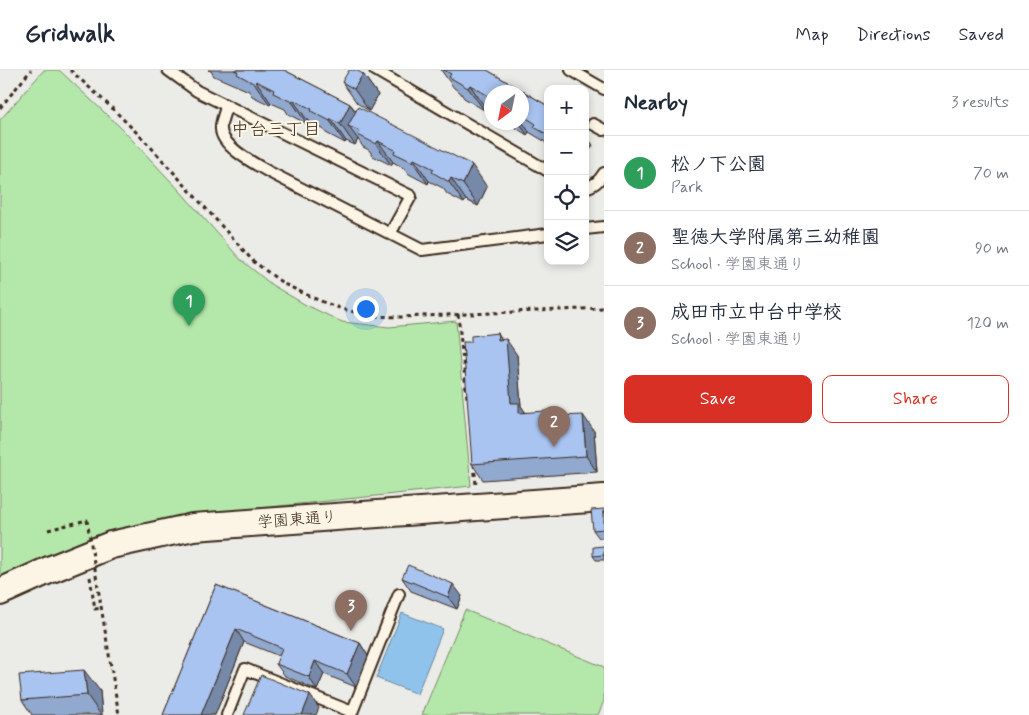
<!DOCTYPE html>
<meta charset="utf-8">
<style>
:root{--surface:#fff;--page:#f6f6f7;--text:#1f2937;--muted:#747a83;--line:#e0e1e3;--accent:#d93025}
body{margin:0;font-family:Mynerve,"Klee One",sans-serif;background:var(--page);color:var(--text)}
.controls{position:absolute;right:15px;top:15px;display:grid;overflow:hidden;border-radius:10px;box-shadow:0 2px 8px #0003}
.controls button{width:45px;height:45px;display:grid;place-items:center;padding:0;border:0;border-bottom:1px solid var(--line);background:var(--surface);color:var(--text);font:25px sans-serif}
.compass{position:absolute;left:484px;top:15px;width:45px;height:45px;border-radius:50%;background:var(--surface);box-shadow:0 2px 8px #0003;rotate:213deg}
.you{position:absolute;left:365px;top:238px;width:18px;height:18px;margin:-12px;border:4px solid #fff;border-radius:50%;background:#1a73e8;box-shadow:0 0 0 8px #1a73e833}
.badge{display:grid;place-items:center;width:32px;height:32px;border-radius:50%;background:var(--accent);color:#fff;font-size:16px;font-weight:700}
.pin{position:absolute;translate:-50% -41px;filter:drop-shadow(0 1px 2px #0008)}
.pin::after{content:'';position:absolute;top:26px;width:18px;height:15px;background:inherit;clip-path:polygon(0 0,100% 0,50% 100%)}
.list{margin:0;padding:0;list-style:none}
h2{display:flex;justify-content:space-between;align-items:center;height:65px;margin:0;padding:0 20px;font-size:21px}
h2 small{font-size:16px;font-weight:400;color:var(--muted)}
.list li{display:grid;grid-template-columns:32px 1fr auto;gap:15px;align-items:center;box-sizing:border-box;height:75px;padding:0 20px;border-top:1px solid var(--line)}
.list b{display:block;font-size:19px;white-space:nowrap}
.list p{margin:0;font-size:16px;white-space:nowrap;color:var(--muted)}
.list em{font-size:16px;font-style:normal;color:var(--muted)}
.actions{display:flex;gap:10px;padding:15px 20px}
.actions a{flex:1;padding:11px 0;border:1px solid var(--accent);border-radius:10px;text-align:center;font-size:18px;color:var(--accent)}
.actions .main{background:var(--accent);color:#fff}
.icon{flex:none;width:28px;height:28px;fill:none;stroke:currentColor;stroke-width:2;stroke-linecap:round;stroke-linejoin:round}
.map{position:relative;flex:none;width:604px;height:645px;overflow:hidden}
header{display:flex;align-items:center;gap:30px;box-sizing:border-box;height:70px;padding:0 25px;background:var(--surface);border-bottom:1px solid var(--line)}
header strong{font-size:24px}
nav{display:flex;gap:28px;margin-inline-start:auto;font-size:18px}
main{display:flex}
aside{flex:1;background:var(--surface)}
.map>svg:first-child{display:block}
.green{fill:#b4e8aa;stroke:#788964}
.water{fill:#8fc3ec;stroke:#6d869a}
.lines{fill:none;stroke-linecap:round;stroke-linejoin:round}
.service-casing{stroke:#3b2a1e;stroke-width:14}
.tertiary-casing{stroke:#3b2a1e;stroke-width:30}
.path{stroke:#3b2a1e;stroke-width:3;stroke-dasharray:4 4;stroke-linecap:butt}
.service{stroke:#fcf5e5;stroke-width:10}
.tertiary{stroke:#fcf5e5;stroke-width:26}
.path-bridge{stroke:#3b2a1e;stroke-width:3;stroke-dasharray:4 4;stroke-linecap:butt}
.wall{fill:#91a9cf;stroke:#3b2a1e}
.shaded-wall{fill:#7689a9;stroke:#3b2a1e}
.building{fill:#a9c4f1;stroke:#3b2a1e}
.labels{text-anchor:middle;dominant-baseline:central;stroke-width:4;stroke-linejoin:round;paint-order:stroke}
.street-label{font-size:16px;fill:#3b2a1e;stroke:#fcf5e5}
.neighbourhood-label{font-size:18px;fill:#3b2a1e;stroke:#fcf5e5}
</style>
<header>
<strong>Gridwalk</strong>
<nav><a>Map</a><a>Directions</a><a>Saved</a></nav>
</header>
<main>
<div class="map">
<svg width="604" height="645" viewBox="0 0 604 645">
<rect width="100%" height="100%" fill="#ebebe7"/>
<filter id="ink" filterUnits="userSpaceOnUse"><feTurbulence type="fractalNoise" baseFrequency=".02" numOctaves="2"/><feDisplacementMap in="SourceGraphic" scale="10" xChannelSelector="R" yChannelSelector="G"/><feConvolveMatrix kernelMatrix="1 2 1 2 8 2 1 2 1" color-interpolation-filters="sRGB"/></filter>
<g filter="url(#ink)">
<!-- green -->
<g class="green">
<polygon points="44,0 59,0 120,57 180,121 240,189 272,215 304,234 342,252 389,257 456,251 471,416 213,443 0,510 0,50"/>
<polygon points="465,540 604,597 604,631 598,645 422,645"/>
</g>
<!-- water -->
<polygon class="water" points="402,543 443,559 417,624 376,608"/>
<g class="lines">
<!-- service casing -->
<g class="service-casing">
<g id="service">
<polyline points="168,0 197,21 411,126 390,164"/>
<polyline points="375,0 548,101"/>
<polyline points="571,0 604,19"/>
<path d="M226,36c-1,7 -6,16 -5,23 0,18 36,36 50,44l151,77 126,-16"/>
<polyline points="593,54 604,60"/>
<path d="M585,118c10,-3 14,-7 19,-15"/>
<polyline points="585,159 604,157"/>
<polyline points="227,645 245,599 352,642"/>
<polyline points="351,645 399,524"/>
</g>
</g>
<!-- tertiary casing -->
<g class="tertiary-casing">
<polyline id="tertiary" points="0,522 49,500 111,475 193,457 604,428"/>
</g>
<!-- path -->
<g class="path">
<polyline points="70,0 111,37 148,74 253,191 284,214 318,230 342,239 371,246 401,247 604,238"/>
<polyline points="0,38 31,0"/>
<polyline points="458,244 467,328"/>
<polyline points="474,394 476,415"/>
<polyline points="90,507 95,539 102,538"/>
<polyline points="101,536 119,645"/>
</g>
<!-- service -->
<use href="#service" class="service"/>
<!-- tertiary -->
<use href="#tertiary" class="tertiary"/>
<!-- path-bridge -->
<polyline class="path-bridge" points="48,460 87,450 101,536"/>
</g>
<!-- wall -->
<g class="wall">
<polygon points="208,0 284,0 350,34 356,41 487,117 478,136 466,130 464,133 447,124 443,118 429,111 428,114 409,104 405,99 393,92 391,95 373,86 369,80 363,77 358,69 355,75 346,71 345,73 326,63 323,59 308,51 307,54 288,44 285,39 271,33 270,35 252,26 249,21 214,6 211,1"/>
<polygon points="441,0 487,0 548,36 548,76 544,71 529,62 527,65 507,52 522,52 522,22 492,22 492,41 485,37 484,40 464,28 460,22 454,18"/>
<polygon points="363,4 378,25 369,41 357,33 342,12"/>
<polygon points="498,263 502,270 517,285 521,336 526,343 563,346 594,361 597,402 483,410 472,394 471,272"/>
<polygon points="604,439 604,468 599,468 593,460"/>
<polygon points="604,476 604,490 596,490 593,486"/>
<polygon points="402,508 462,526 457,539 411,521"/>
<polygon points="216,515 360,573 368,586 356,617 324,604 317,620 285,606 276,594 279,586 244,572 215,645 163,645"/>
<polygon points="100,621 102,645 32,645 22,630"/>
</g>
<!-- shaded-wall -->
<g class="shaded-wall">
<polygon points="363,4 378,25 369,41 354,19"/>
<polygon points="256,11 271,33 270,35 255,14"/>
<polygon points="470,15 485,37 484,40 468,18"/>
<polygon points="293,30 308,51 307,54 292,32"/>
<polygon points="350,34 365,55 360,61 348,56 358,69 355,75 340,54"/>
<polygon points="331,49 346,71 345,73 330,51"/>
<polygon points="522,51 529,62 527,65 519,52 522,52"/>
<polygon points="585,65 593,75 585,88"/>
<polygon points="378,71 393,92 391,95 376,74"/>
<polygon points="414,89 429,111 428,114 413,92"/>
<polygon points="472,95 487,117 478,136 463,114"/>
<polygon points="451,108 466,130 464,133 449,112"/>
<polygon points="498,263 506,276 506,269 517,285 521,336 530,349 522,347 511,333 498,270"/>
<polygon points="583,345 594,361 597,402 586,386"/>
<polygon points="453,514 462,526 457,539 448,527"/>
<polygon points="236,559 244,572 215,645 201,645"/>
<polygon points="360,573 368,586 356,617 347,604"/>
<polygon points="315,591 324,604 317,620 309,607"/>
<polygon points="84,600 100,621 102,645 101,645 87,625"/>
<polygon points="310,625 319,638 316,645 302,645"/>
</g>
<!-- building -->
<g class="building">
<polygon points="234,0 284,0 350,34 340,54 331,49 330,51 311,41 312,39 293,30 292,32 273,23 274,20 256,11 255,14 237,4 238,2"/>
<polygon points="349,0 356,0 363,4 354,19 342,12"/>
<polygon points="444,0 487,0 548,36 548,65 534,57 536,54 522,45 522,22 492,22 492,28 470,15 468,18 449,7 451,4"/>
<polygon points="358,37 472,95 463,114 451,108 449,112 432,102 434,99 414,89 413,92 394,83 395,80 378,71 376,74 358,65 360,61 348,56"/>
<polygon points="498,263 498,270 506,269 511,333 519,333 519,343 559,340 560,346 583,345 586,386 472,394 463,272 471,272 471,266"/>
<polygon points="604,439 604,459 593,460 591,440"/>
<polygon points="604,476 604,485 593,486 593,477"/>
<polygon points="408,495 453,514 448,527 402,508"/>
<polygon points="216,515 360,573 347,604 315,591 309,607 276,594 282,578 236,559 201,645 163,645"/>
<polygon points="84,600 87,625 22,630 19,605"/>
<polygon points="261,605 310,625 302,645 244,645"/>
</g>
</g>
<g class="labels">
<!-- street labels -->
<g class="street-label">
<text transform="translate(297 450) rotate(-4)">学園東通り</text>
</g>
<!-- neighbourhood labels -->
<g class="neighbourhood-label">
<text x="276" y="60">中台三丁目</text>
</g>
</g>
</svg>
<div class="controls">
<button>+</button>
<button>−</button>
<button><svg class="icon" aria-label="locate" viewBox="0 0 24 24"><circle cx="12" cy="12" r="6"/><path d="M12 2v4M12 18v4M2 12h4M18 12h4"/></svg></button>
<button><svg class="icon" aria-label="layers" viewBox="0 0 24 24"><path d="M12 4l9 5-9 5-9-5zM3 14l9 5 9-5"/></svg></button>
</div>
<svg class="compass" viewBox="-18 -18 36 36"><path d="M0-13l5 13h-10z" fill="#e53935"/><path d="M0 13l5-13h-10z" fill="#747a83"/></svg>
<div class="you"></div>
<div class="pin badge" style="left:189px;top:256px;background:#2e9e5b">1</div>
<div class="pin badge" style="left:554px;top:377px;background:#8d6e63">2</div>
<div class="pin badge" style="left:351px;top:561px;background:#8d6e63">3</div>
</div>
<aside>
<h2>Nearby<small>3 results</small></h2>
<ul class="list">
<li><span class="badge" style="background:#2e9e5b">1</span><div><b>松ノ下公園</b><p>Park</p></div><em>70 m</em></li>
<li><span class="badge" style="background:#8d6e63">2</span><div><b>聖徳大学附属第三幼稚園</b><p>School · 学園東通り</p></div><em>90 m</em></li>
<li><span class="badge" style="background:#8d6e63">3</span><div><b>成田市立中台中学校</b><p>School · 学園東通り</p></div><em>120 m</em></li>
</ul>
<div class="actions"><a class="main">Save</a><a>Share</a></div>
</aside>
</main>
